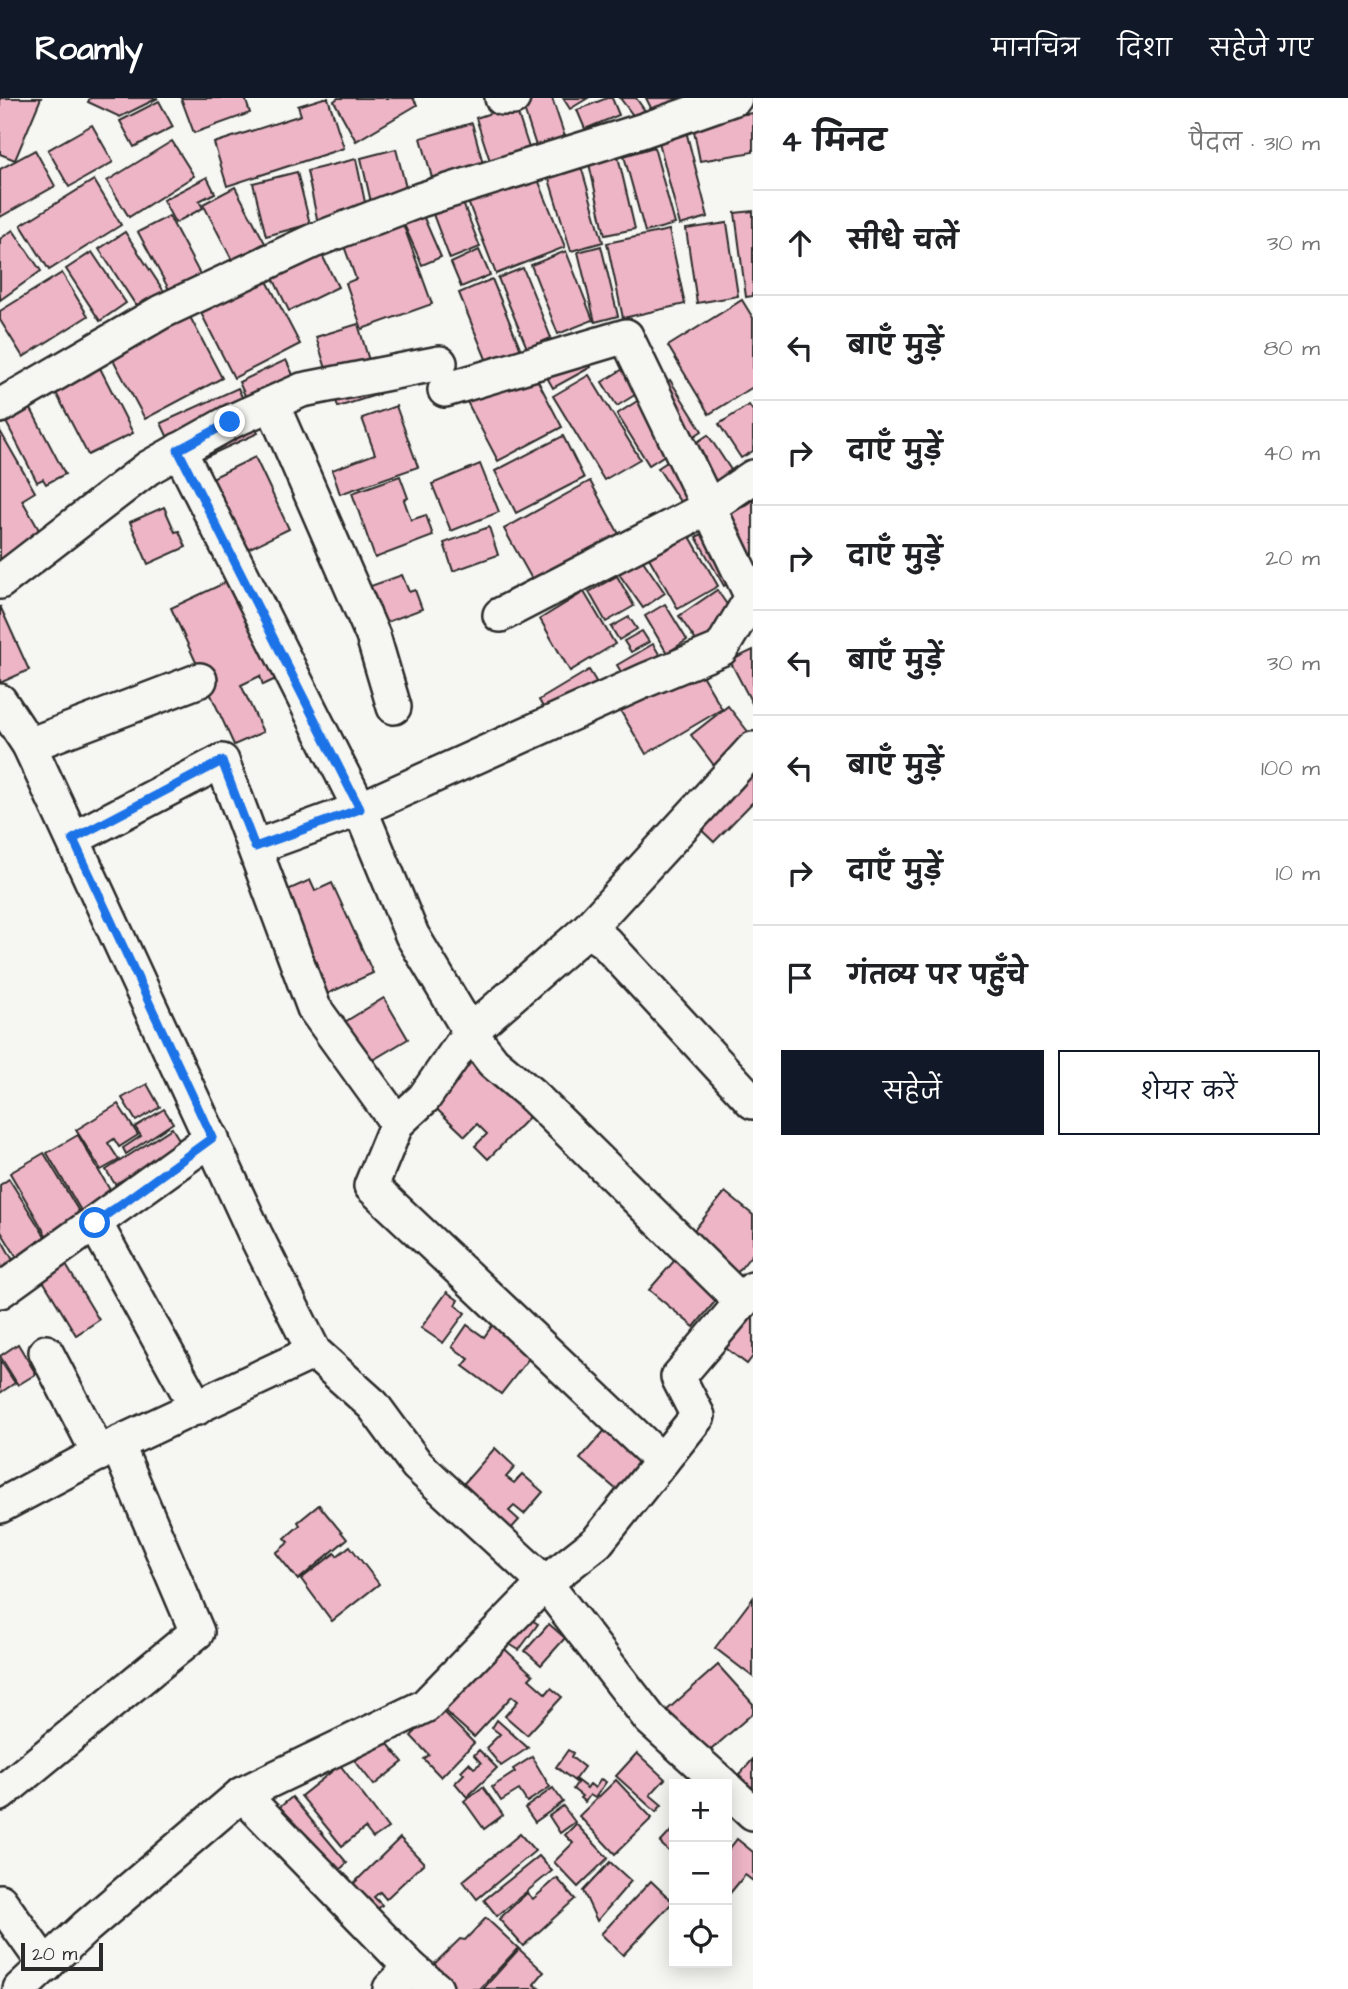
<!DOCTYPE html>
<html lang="hi">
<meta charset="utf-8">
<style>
:root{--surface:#fff;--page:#f2f2f2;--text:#202124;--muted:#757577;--line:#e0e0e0;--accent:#111827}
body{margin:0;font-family:"Architects Daughter","Playpen Sans Deva",sans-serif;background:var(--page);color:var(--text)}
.controls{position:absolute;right:21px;bottom:21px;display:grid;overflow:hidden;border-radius:0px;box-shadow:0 4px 18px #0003}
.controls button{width:63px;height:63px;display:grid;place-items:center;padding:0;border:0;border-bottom:2px solid var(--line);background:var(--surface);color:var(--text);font:35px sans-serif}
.scale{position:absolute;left:21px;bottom:18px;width:82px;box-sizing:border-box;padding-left:7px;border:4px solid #2b2b2b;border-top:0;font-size:19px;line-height:24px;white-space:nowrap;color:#2b2b2b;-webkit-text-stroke:5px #f6f6f2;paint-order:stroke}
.stop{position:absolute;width:21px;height:21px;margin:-16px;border:5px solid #1a73e8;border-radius:50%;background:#fff}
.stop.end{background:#1a73e8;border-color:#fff;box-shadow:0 2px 7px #0008}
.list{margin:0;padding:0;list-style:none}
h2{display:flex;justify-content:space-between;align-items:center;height:91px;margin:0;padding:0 28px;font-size:30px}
h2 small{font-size:23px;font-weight:400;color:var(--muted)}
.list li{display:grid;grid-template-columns:46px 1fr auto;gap:21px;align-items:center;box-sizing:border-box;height:105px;padding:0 28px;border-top:2px solid var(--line)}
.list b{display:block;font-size:26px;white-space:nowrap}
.list em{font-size:23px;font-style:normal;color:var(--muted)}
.actions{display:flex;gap:14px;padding:21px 28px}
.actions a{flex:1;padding:16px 0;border:2px solid var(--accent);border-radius:0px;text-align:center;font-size:24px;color:var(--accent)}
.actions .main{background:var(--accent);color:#fff}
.icon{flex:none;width:38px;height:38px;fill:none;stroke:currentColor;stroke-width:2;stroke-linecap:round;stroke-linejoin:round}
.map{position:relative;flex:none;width:753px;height:1891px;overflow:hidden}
header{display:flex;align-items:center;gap:42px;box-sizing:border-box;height:98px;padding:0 35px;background:var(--accent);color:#fff}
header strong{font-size:33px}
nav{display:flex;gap:38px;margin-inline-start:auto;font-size:24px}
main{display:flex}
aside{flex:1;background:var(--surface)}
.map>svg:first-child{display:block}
.building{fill:#eeb5c7;stroke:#2b2b2b;stroke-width:2}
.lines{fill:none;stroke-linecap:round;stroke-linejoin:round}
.minor-casing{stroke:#2b2b2b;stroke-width:38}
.minor{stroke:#f6f6f2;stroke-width:33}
.route{stroke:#1a73e8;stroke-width:9}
</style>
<header>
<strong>Roamly</strong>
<nav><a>मानचित्र</a><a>दिशा</a><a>सहेजे गए</a></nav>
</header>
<main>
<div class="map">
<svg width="753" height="1891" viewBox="0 0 753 1891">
<rect width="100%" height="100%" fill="#f6f6f2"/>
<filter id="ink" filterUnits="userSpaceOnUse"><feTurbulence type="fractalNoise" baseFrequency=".0143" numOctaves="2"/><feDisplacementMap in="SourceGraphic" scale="14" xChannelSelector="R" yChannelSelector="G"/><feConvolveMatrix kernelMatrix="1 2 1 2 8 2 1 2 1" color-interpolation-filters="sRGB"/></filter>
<g filter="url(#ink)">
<!-- building -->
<g class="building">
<polygon points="0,0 41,0 15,62 0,56"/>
<polygon points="90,0 158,0 120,19 88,4"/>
<polygon points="181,0 245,0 250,15 194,35"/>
<polygon points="324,0 328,0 344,50 227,88 214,45 301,17 298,8"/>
<polygon points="338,0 413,0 417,7 356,43 334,3"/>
<polygon points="528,0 552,0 566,42 537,51 521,2"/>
<polygon points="563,0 588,0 570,11"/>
<polygon points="607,0 612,0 619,17 585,31 577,12"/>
<polygon points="620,0 636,0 645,13 635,20"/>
<polygon points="646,0 680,0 653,14"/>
<polygon points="159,3 173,29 134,49 120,23"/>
<polygon points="515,7 531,56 492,69 476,20"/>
<polygon points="753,15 753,54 700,63 692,23"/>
<polygon points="472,25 485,73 434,87 421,40"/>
<polygon points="92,27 113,64 69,89 48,52"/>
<polygon points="685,29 708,119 680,127 657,36"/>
<polygon points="172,43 194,78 129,119 107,83"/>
<polygon points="654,49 675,126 645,134 624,58"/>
<polygon points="396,51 409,101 373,113 361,60"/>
<polygon points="35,52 55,88 0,119 0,71"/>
<polygon points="617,54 635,131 605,137 588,61"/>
<polygon points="578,58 603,144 571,153 545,68"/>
<polygon points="356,61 367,114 318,125 307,73"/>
<polygon points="297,74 310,126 266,138 253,85"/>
<polygon points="535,74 565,149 496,176 467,101"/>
<polygon points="207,79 215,95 199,103 203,110 175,125 163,102"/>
<polygon points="94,82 121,127 49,172 21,127"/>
<polygon points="235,89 265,145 232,162 203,106"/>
<polygon points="461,100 480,149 450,161 431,111"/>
<polygon points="421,113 441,159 422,167 402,122"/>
<polygon points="753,113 753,198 746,199 735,115"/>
<polygon points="399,115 432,206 362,231 346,185 356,181 340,137"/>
<polygon points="169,118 202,180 172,197 138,134"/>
<polygon points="727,125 738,198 697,205 686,131"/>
<polygon points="13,132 41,173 0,202 0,141"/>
<polygon points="669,132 685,206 623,220 607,145"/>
<polygon points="125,134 165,195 139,212 99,151"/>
<polygon points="601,148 618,218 595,224 578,154"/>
<polygon points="479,152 490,177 461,189 451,165"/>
<polygon points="566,153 593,222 558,236 531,167"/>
<polygon points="92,154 126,205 100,223 66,171"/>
<polygon points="321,155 338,189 289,213 272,178"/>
<polygon points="523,170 551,240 527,250 498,180"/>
<polygon points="62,175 88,218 23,259 0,222 0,213"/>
<polygon points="266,181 300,246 234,280 201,215"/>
<polygon points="492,181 521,252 488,266 459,195"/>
<polygon points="742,202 753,220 753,289 709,316 668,248"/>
<polygon points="188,215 222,280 145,321 110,256"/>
<polygon points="358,226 379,296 338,309 316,239"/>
<polygon points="573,237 591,269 553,290 535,258"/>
<polygon points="644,258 659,282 617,308 602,284"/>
<polygon points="286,262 299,289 251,311 239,284"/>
<polygon points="528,264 562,329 498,363 464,298"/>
<polygon points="100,270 133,335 88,357 55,293"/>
<polygon points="589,277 640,361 604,382 553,298"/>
<polygon points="670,282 702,333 649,367 617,316"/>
<polygon points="238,290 258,335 182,370 161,325"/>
<polygon points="749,307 753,313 753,353 741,360 719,326"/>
<polygon points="396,308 418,369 340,396 332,372 375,356 362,320"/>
<polygon points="30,309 65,376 46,386 43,381 37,384 5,322"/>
<polygon points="0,333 35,394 22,402 46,444 0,470"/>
<polygon points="708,337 733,375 683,408 658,370"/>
<polygon points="563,338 584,380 516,415 495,373"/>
<polygon points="255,359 289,431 246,452 212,380"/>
<polygon points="480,366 499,414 451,433 432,386"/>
<polygon points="400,378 408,400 404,402 411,422 426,417 433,438 375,460 352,395"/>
<polygon points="590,383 624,445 538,492 504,431"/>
<polygon points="753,402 753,477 719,424"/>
<polygon points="164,409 175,434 179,433 186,449 148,466 130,424"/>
<polygon points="489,429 498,457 453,473 444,445"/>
<polygon points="710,432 737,481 724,488 696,439"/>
<polygon points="688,435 718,488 678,511 648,458"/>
<polygon points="641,460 665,495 643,510 619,476"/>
<polygon points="250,473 297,571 263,587 260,578 241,587 263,634 234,647 171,510"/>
<polygon points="402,477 409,494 415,492 422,511 379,527 365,490"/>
<polygon points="617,478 634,508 606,524 589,494"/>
<polygon points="717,492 739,524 701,550 679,518"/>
<polygon points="584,494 615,546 570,573 540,521"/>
<polygon points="665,506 687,542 667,555 645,518"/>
<polygon points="0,508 29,572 0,585"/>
<polygon points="629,519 637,531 619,542 611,529"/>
<polygon points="642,533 649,544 631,554 624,543"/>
<polygon points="653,546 662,561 626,582 617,567"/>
<polygon points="753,552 753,607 730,563"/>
<polygon points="696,567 722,611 646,656 620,612"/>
<polygon points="589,572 608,603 557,634 539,602"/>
<polygon points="728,608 753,640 725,682 691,637"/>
<polygon points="753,676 753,704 714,744 695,726"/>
<polygon points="310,782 315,793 332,785 373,875 327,896 320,879 272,799"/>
<polygon points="384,900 408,941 366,966 343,925"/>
<polygon points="464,945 535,1013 488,1061 475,1048 487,1036 477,1026 465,1038 425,1000"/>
<polygon points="147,986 160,1009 136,1023 122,1000"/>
<polygon points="118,1006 138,1037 119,1049 114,1041 108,1045 119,1062 101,1072 76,1032"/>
<polygon points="164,1011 173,1025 126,1056 123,1050 141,1038 135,1029"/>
<polygon points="172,1030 188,1056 131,1093 124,1081 115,1086 106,1072"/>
<polygon points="78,1037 114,1099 87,1123 47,1055"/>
<polygon points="44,1055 84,1122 49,1142 10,1075"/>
<polygon points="9,1081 51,1148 24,1171 0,1132 0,1087"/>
<polygon points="725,1094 753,1117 753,1155 729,1185 682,1147"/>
<polygon points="0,1139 19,1173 0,1184"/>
<polygon points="681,1155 722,1195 694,1229 649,1192"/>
<polygon points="63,1162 99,1222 76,1237 39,1176"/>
<polygon points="447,1194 458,1202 455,1207 465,1215 443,1245 421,1230"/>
<polygon points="753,1202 753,1258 747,1266 719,1245"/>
<polygon points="497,1221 537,1250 501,1296 463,1268 469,1261 452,1249 467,1227 484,1239"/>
<polygon points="18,1246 36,1276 18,1287 0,1258"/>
<polygon points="0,1262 15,1285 0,1295"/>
<polygon points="612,1324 649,1355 617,1392 580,1361"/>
<polygon points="495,1350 515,1369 506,1379 514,1385 522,1376 543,1394 524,1416 514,1408 509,1413 519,1422 500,1443 451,1400"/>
<polygon points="319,1407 347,1441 298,1482 276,1455 289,1444 285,1440 300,1427 298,1424"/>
<polygon points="350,1448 379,1486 332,1523 301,1481 335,1455 337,1458"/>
<polygon points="753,1500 753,1579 715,1550"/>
<polygon points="524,1517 538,1526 519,1552 506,1544"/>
<polygon points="549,1526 565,1540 541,1567 525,1553"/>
<polygon points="496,1543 533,1577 529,1581 546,1596 551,1590 562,1599 527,1637 505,1618 518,1603 512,1598 474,1639 438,1607"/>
<polygon points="718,1567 753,1606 753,1615 696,1665 657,1621"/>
<polygon points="439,1610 474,1645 441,1679 424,1661 429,1657 411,1638"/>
<polygon points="497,1622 528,1650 501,1668 486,1650 500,1636 492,1630"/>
<polygon points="383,1640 403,1664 374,1687 355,1663"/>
<polygon points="479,1652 497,1670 467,1699 455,1685 464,1676 461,1673 469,1665 474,1670 481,1665 474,1657"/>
<polygon points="568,1652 573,1655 571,1659 584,1669 575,1681 587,1690 590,1686 595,1690 601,1681 606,1684 595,1700 590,1697 585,1704 580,1700 582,1698 573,1691 577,1685 556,1669"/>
<polygon points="637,1655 665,1681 650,1697 662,1707 656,1714 616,1678"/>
<polygon points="532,1659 550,1689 527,1704 519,1692 501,1703 492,1689 515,1674 513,1671"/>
<polygon points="753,1661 753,1701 727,1691"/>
<polygon points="340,1667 388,1730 373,1740 365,1730 342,1748 301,1698"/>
<polygon points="616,1682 652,1720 615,1756 579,1718"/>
<polygon points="483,1689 503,1717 484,1731 464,1703"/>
<polygon points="553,1690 563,1704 535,1724 525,1710"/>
<polygon points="292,1699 347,1765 336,1775 280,1709"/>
<polygon points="563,1708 575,1724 560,1735 549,1718"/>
<polygon points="576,1726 608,1760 578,1789 554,1764 573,1745 565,1737"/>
<polygon points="674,1730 674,1758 660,1745"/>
<polygon points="520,1736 535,1753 477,1801 463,1783"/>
<polygon points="400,1740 424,1765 386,1801 380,1794 374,1799 382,1807 376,1813 351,1788"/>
<polygon points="737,1741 753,1754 753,1783 745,1777 727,1799 727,1754"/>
<polygon points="539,1758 552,1773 497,1818 484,1802"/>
<polygon points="610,1764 631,1783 597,1823 583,1793"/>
<polygon points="557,1780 575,1801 523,1848 499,1821 527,1795 533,1801"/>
<polygon points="651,1783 673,1804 623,1857 601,1836"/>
<polygon points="486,1820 518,1850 480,1891 448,1891 428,1872 460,1841 465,1842"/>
<polygon points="519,1851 544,1874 534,1886 540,1891 483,1891"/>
</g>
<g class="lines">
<!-- minor casing -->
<g class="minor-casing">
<g id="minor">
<polyline points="502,0 513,0"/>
<polyline points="272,306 373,538 394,609"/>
<polyline points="0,308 161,214 313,143 420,102 641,33 735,0"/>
<polyline points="179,352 360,711 412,837 470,934 493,964 531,996 742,1204"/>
<polyline points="0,484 148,370 230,324 302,292 440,265"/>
<polyline points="500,517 709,409 753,379"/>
<polyline points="0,603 29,647 255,1136 314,1254 373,1307 417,1367 545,1485 650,1621 722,1686"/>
<polyline points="29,647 200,582"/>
<polyline points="73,741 222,663 314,910 397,1025"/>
<polyline points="255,749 360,711 646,582 721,551 752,499 626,238 445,292"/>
<polyline points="587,832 605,844 753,1004"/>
<polyline points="95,1125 197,1310"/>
<polyline points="0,1193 212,1040"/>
<polyline points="46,1254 99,1356"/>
<polyline points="662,1363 371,1088 397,1025 424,1000 470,934 587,832 753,651"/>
<polyline points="0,1408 117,1346 314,1254"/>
<polyline points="727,1691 753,1715"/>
<polyline points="0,1696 197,1534 117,1346"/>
<polyline points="242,1696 411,1870 436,1891"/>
<polyline points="0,1803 46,1868"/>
<polyline points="20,1891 86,1829 242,1696 425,1608 545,1485 597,1444 698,1318 678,1279 753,1191"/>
<polyline points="390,1891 411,1870"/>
</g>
</g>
<!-- minor -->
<use href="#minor" class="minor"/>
</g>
</g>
<g class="lines" filter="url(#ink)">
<!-- route -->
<polyline class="route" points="95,1125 212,1040 73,741 222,663 255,749 360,711 178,352 230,324"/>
</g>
</svg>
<div class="controls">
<button>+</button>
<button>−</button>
<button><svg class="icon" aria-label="locate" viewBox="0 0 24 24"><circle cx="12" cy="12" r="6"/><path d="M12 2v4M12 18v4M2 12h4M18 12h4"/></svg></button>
</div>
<div class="scale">20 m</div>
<div class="stop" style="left:95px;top:1125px"></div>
<div class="stop end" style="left:230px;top:324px"></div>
</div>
<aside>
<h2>4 मिनट<small>पैदल · 310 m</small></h2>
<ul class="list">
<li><svg class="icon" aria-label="ahead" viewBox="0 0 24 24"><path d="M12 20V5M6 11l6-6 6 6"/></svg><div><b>सीधे चलें</b></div><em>30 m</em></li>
<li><svg class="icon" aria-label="left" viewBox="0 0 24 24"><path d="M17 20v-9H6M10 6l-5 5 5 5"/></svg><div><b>बाएँ मुड़ें</b></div><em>80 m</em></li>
<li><svg class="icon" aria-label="right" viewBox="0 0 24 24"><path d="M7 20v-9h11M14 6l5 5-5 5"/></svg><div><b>दाएँ मुड़ें</b></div><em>40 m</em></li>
<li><svg class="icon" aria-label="right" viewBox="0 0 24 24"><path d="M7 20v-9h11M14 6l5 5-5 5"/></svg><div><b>दाएँ मुड़ें</b></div><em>20 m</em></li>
<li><svg class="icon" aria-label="left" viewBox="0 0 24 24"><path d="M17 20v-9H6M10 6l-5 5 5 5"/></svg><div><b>बाएँ मुड़ें</b></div><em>30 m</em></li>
<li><svg class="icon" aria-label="left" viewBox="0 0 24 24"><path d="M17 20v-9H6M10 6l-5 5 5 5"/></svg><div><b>बाएँ मुड़ें</b></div><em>100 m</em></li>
<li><svg class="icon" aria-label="right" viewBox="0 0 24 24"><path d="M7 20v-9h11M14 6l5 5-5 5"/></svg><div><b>दाएँ मुड़ें</b></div><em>10 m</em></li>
<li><svg class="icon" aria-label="arrive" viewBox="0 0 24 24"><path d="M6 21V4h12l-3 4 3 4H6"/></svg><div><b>गंतव्य पर पहुँचे</b></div></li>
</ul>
<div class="actions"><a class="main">सहेजें</a><a>शेयर करें</a></div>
</aside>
</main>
